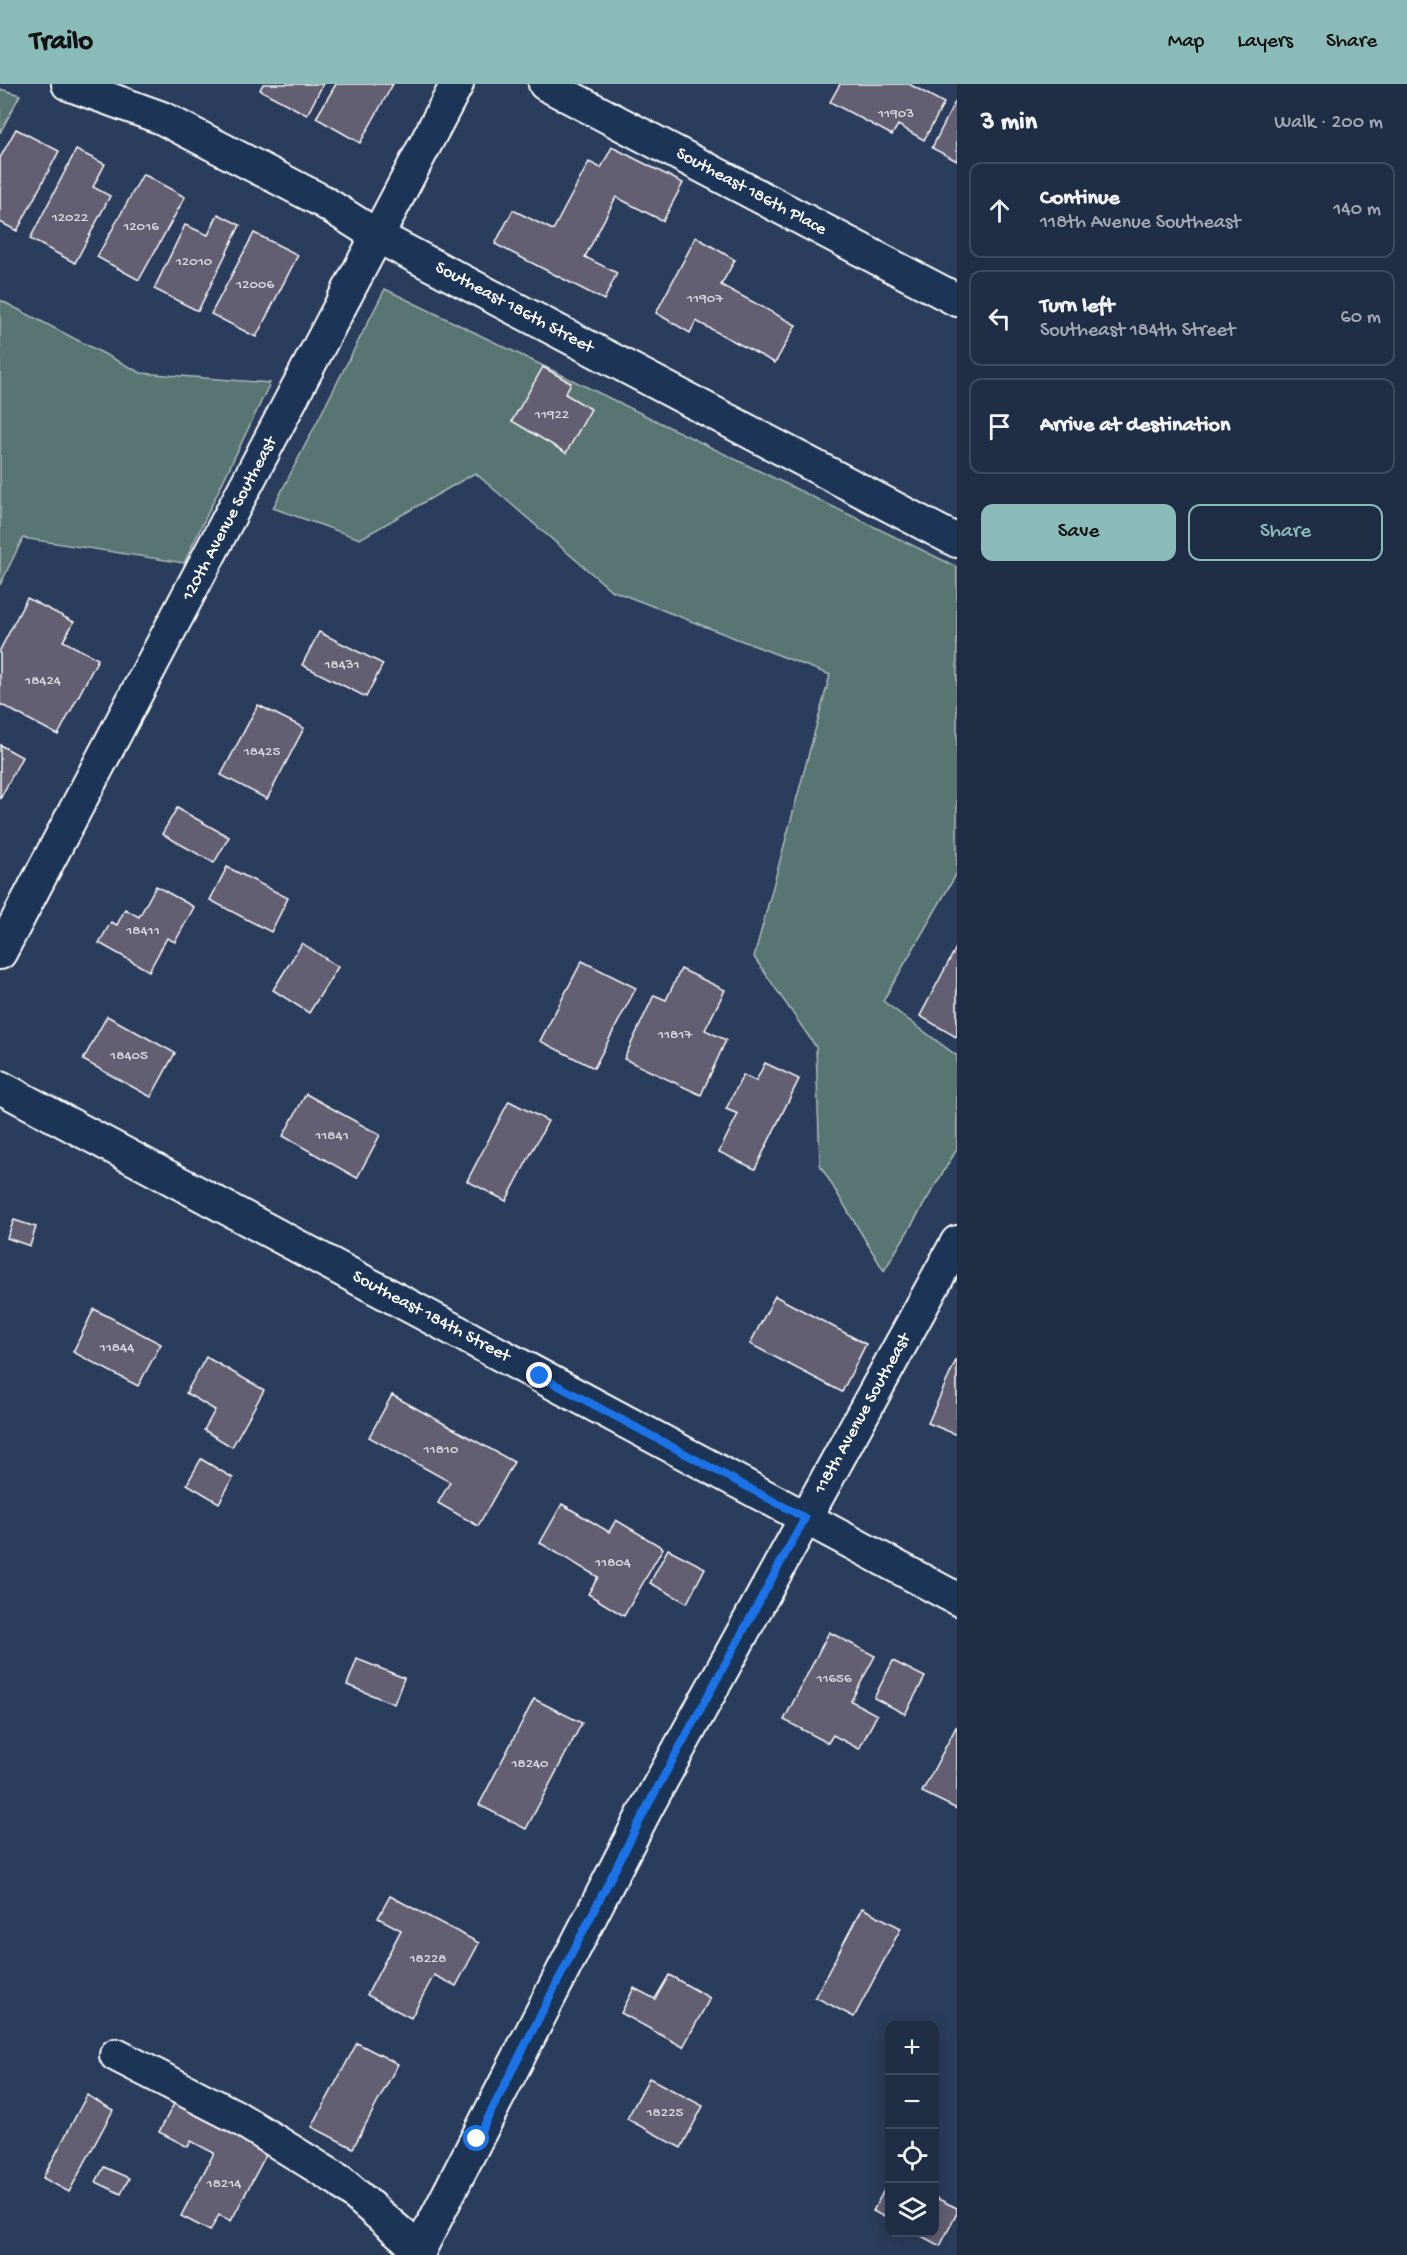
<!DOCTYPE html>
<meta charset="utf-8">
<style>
:root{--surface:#202e45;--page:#2d3a50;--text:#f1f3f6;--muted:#a2a8b3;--line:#3d4a5e;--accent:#8bbbb9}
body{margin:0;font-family:"Gochi Hand",sans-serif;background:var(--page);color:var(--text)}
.controls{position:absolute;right:18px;bottom:18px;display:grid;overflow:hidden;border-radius:12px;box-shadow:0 3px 15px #0003}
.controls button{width:54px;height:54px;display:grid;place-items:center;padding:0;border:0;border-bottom:2px solid var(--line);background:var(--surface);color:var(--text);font:30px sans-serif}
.stop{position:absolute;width:18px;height:18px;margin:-14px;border:4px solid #1a73e8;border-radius:50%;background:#fff}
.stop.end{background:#1a73e8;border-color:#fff;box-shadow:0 2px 6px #0008}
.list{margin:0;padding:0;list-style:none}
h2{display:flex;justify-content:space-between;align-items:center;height:78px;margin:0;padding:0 24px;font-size:26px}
h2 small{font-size:20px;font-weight:400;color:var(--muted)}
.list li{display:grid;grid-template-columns:39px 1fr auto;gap:18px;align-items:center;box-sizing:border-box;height:96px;margin:0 12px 12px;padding:0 12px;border:2px solid var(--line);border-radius:12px}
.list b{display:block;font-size:22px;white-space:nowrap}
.list p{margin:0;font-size:20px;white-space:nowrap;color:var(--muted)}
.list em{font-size:20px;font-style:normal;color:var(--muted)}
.actions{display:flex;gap:12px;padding:18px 24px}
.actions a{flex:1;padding:14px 0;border:2px solid var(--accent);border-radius:12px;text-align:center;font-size:21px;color:var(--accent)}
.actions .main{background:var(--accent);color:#111}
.icon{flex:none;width:33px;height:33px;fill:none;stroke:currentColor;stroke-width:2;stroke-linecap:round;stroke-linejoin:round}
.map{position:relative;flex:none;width:957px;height:2171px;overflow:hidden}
header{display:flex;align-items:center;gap:36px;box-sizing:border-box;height:84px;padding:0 30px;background:var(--accent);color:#111}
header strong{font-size:28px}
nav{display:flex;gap:33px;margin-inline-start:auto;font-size:21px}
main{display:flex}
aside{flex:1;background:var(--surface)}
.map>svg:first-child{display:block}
.green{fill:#587573;stroke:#acbab9;stroke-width:1.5}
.building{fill:#635f72;stroke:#fff;stroke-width:1.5}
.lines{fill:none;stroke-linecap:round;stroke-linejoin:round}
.minor-casing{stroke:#fff;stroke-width:36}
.minor{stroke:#1d3557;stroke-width:32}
.route{stroke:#1a73e8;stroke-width:8}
.labels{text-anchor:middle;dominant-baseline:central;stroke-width:4.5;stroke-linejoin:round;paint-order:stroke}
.number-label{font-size:15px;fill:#d8d7dc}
.street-label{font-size:18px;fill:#fff;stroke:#1d3557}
</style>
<header>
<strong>Trailo</strong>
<nav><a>Map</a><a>Layers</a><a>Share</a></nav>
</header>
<main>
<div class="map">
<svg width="957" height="2171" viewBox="0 0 957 2171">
<rect width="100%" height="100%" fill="#2b3d5c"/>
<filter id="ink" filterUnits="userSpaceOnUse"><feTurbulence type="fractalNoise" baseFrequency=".0167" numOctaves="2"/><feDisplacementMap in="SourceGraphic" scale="12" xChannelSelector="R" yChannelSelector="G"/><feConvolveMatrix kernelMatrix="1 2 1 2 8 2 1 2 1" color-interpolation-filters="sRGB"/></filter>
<g filter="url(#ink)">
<!-- green -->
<g class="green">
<polygon points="0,5 20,11 0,49"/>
<polygon points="385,205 957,483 957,789 883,917 957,972 957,1065 884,1187 820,1081 816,963 754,873 830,591 611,506 475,389 360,455 273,424"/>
<polygon points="0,216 141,289 270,299 184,479 23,454 0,501"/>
</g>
<!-- building -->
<g class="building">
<polygon points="263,0 323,0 307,31 260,6"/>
<polygon points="336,0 393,0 360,59 316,34"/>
<polygon points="840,0 909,0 944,19 924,56 898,41 892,51 830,18"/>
<polygon points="957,14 957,77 932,64"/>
<polygon points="16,45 59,67 17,147 0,138 0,74"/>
<polygon points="612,63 683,99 663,137 616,113 585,173 617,189 604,216 495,160 513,126 553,146 589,78 601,84"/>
<polygon points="76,66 105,80 93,103 110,112 75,179 30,155"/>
<polygon points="143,90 185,113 139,196 97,173"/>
<polygon points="218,130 240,141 198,227 154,205 185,141 208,151"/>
<polygon points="254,149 298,171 256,253 211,230"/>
<polygon points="696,153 735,176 721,201 796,241 775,279 696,237 690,249 656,229"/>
<polygon points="543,283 571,299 565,310 591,325 566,369 512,337"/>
<polygon points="27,514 74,538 63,557 98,575 58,651 0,620 0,566"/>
<polygon points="319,548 383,580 366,613 302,581"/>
<polygon points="258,621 304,644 267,715 221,691"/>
<polygon points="0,661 22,673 0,715"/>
<polygon points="177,724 229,753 214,779 162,750"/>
<polygon points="227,783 288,814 271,848 210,816"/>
<polygon points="156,802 194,823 175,858 167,854 149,887 99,859 111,838 117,841 125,825 139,833"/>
<polygon points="302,859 338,883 309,929 273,906"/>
<polygon points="957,862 957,950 956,953 920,932"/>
<polygon points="582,877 636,904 594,984 540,957"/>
<polygon points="681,885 725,906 705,946 726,956 701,1011 624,975 654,911 666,916"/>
<polygon points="107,932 175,969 151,1013 83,976"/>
<polygon points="765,979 799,995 755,1085 719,1068 738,1030 726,1025 743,991 756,997"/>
<polygon points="306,1010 380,1051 357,1094 283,1052"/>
<polygon points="509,1017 548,1037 506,1117 467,1097"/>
<polygon points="14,1136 36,1143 30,1162 7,1154"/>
<polygon points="775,1212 866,1260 842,1308 750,1260"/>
<polygon points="94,1225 161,1260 138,1302 73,1268"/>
<polygon points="206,1273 264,1306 232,1363 204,1346 215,1326 186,1309"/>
<polygon points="957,1274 957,1351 928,1339"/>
<polygon points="392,1311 514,1378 478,1442 438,1419 450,1398 369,1353"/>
<polygon points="201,1375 233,1394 219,1419 187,1400"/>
<polygon points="562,1420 609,1448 616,1436 663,1464 624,1532 588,1510 598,1493 540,1459"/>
<polygon points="668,1465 705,1484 687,1519 650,1499"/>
<polygon points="829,1548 875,1572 851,1617 877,1631 859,1665 833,1651 828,1659 784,1636"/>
<polygon points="357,1575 404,1594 394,1620 347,1601"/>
<polygon points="893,1577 925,1593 905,1630 874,1614"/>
<polygon points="534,1615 582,1639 526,1745 479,1721"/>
<polygon points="956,1643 957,1643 957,1725 922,1708"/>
<polygon points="390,1812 479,1859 456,1902 434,1891 411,1934 367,1911 401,1846 378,1834"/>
<polygon points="862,1824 901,1844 854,1933 815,1913"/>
<polygon points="669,1891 710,1914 683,1963 621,1929 634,1904 655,1915"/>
<polygon points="357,1959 398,1980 353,2064 312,2043"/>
<polygon points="649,1994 703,2022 681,2064 627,2035"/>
<polygon points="87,2011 113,2026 69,2108 43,2094"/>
<polygon points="175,2018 268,2067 231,2137 219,2131 210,2147 181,2132 214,2069 191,2057 188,2063 159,2048"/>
<polygon points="104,2083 129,2094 121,2110 96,2098"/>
<polygon points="890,2095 890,2136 873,2127"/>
<polygon points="934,2113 957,2124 957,2129 940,2162 914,2148 934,2148"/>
</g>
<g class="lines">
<!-- minor casing -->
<g class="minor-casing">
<g id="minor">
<polyline points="68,0 162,34 322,117 379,153 957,457"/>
<polyline points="545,0 957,216"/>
<polyline points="0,869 457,0"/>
<polyline points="0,1003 957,1515"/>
<polyline points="116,1971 235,2032 340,2097 420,2166"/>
<polyline points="417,2171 647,1723 957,1158"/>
</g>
</g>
<!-- minor -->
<use href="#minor" class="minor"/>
</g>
</g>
<g class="lines" filter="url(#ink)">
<!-- route -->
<polyline class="route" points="477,2055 647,1723 805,1434 540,1292"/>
</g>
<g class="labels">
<!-- number labels -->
<g class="number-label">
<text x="896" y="30">11903</text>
<text x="70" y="134">12022</text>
<text x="141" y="143">12016</text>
<text x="194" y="178">12010</text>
<text x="255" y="201">12006</text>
<text x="705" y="215">11907</text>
<text x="552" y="331">11922</text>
<text x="342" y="581">18431</text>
<text x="43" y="597">18424</text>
<text x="262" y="668">18425</text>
<text x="143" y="847">18411</text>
<text x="675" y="951">11817</text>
<text x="129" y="972">18405</text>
<text x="332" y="1052">11841</text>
<text x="117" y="1264">11844</text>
<text x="441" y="1366">11810</text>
<text x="613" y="1479">11804</text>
<text x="834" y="1595">11656</text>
<text x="530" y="1680">18240</text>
<text x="428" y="1875">18228</text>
<text x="665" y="2029">18225</text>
<text x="224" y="2100">18214</text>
</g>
<!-- street labels -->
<g class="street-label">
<text transform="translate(751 108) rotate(28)">Southeast 186th Place</text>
<text transform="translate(514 224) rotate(28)">Southeast 186th Street</text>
<text transform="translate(230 435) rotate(-62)">120th Avenue Southeast</text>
<text transform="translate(431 1233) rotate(28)">Southeast 184th Street</text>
<text transform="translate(863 1330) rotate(-61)">118th Avenue Southeast</text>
</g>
</g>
</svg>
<div class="controls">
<button>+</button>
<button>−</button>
<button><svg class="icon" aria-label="locate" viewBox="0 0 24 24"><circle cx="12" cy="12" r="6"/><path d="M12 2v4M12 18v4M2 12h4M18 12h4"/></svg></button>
<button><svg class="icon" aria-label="layers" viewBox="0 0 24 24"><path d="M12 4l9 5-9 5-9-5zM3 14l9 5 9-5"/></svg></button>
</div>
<div class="stop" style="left:477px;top:2055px"></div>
<div class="stop end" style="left:540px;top:1292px"></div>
</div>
<aside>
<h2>3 min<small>Walk · 200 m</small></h2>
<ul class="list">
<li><svg class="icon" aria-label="ahead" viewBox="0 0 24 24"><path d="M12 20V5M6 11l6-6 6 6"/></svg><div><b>Continue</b><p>118th Avenue Southeast</p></div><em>140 m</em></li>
<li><svg class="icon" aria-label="left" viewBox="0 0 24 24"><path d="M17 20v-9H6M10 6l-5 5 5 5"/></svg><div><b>Turn left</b><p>Southeast 184th Street</p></div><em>60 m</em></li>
<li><svg class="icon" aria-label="arrive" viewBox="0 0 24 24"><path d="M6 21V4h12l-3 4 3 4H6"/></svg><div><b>Arrive at destination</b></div></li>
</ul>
<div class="actions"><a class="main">Save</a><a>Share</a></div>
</aside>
</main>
